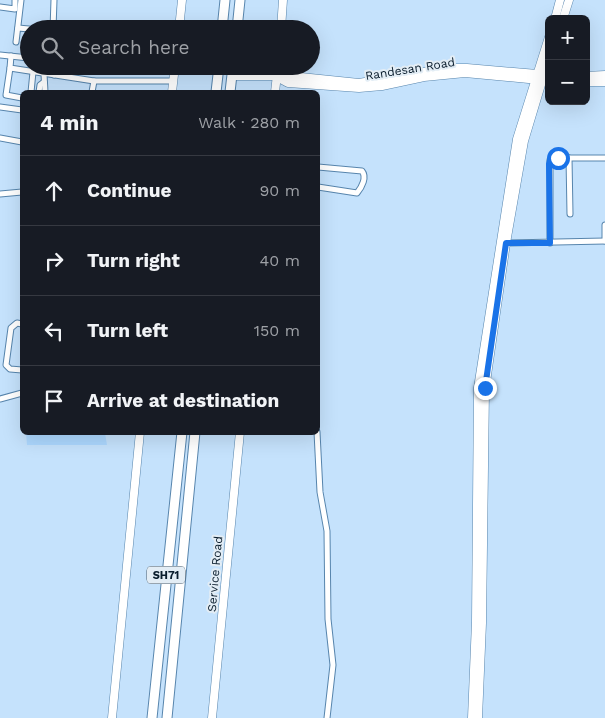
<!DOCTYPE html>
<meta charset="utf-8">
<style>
:root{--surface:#171b24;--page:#20242c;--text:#f1f3f6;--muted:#9ea1a6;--line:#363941}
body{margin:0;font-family:"Work Sans",sans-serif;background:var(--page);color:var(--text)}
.controls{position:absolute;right:15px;top:15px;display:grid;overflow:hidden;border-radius:8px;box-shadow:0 5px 20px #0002}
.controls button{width:45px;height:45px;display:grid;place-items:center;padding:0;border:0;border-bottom:1px solid var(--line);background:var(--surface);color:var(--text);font:25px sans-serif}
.stop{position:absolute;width:15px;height:15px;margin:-11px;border:4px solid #1a73e8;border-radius:50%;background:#fff}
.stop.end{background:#1a73e8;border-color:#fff;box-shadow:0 1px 5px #0008}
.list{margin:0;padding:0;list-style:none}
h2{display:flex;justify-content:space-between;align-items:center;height:65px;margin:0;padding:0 20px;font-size:21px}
h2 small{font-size:16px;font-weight:400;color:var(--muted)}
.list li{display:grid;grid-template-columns:32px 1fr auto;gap:15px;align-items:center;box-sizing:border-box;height:70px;padding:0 20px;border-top:1px solid var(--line)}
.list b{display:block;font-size:19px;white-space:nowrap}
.list em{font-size:16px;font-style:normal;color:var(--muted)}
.icon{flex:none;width:28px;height:28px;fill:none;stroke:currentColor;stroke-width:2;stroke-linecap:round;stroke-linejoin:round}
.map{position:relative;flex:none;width:605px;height:718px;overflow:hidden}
.search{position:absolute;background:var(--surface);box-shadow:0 5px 20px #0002;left:20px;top:20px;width:300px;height:55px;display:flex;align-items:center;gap:12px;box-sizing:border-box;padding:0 18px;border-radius:28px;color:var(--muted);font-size:19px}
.panel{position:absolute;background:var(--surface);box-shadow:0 5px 20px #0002;left:20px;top:90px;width:300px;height:345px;border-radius:8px}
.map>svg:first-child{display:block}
.built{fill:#acd7fe}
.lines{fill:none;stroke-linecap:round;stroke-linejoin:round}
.street-casing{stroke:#5785ad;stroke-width:7}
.secondary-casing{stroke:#5785ad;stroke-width:9}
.primary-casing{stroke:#5785ad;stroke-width:11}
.street{stroke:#fff;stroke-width:5}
.secondary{stroke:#fff;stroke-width:8}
.primary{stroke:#fff;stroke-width:9}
.route{stroke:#1a73e8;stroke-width:6}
.labels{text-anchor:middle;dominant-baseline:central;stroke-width:4;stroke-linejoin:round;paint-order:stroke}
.shield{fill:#e3edf5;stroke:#4b5b69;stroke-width:1}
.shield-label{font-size:11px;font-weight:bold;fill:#0a1d2d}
.street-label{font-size:12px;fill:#0a1d2d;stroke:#e3edf5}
</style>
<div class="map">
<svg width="605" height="718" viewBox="0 0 605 718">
<rect width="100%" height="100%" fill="#c5e2fc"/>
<!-- built -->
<polygon class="built" points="26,433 105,433 107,445 27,445"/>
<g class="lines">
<!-- street casing -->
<g class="street-casing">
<g id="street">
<polyline points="0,7 15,9 15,0"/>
<polyline points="18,28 29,29"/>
<polyline points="53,29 54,0"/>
<polyline points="16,42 21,0"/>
<polyline points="0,55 29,58"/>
<polyline points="11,56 10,68 94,81 173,81"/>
<polyline points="52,66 54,75"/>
<polyline points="10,68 6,95 22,98"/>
<polyline points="44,74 45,92"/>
<polyline points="31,92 33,72"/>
<polyline points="39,92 40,85 44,82"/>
<polyline points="92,92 94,81"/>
<polyline points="0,107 22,110"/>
<polyline points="0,138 22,142"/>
<polyline points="569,158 570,214"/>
<path d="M318,167l44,4c5,6 0,16 -5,22l-39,-6"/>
<polyline points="0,194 22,192"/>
<polyline points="605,241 605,225"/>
<polyline points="506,243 605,241"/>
<polyline points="550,243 550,160 559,158 605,158"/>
<polyline points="22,324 17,323 11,328 6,365 10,369 22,370"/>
<polyline points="0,399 22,393"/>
<polyline points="317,432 320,492 327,531 328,619 333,665 327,718"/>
</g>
</g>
<!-- secondary casing -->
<g class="secondary-casing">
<g id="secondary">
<polyline points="555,19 560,0"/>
<polyline points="563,19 569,0"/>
<polyline points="179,29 182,0"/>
<polyline points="281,29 283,0"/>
<polyline points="232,76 291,76 359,83 448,68 467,68 549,75"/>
<polyline points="586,76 605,75"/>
<polyline points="277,77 288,83 359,88 382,86 424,77 465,73 549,81"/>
<polyline points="586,82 605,82"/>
<polyline points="172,92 175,66"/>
<polyline points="275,92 278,66"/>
<polyline points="112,718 140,432"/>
<polyline points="212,718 240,432"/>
<polyline points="472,718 476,622 478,388 517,139 549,37"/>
<polyline points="478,718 482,623 485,389 506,243 524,141 549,58"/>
</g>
</g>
<!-- primary casing -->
<g class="primary-casing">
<g id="primary">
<polyline points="222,29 225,0"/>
<polyline points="237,29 240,0"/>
<polyline points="216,92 219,66"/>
<polyline points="230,92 233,66"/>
<polyline points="152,718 182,432"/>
<polyline points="167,718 195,432"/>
</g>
</g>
<!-- street -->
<use href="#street" class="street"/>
<!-- secondary -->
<use href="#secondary" class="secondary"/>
<!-- primary -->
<use href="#primary" class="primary"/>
</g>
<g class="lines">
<!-- route -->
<polyline class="route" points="485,388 506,243 550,243 549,164 550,160 558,158"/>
</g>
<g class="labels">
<!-- shield labels -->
<rect class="shield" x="147" y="566.5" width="38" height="17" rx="4"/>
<g class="shield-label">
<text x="166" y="575">SH71</text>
</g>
<!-- street labels -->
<g class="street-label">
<text transform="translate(410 69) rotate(-9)">Randesan Road</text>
<text transform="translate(215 574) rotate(-85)">Service Road</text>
</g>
</g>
</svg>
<div class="controls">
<button>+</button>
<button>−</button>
</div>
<div class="stop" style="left:558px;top:158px"></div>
<div class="stop end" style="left:485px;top:388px"></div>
<div class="search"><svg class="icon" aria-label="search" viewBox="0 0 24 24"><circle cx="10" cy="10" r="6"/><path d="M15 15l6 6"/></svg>Search here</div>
<section class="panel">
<h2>4 min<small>Walk · 280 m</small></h2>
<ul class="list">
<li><svg class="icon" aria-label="ahead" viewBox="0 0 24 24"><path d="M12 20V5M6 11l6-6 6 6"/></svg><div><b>Continue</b></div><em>90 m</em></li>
<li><svg class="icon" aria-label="right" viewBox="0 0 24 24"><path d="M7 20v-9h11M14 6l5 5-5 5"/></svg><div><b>Turn right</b></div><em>40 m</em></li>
<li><svg class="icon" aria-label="left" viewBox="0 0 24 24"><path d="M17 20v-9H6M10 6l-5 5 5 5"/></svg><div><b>Turn left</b></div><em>150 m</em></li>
<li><svg class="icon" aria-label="arrive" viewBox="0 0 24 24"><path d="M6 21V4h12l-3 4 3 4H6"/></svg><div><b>Arrive at destination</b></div></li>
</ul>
</section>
</div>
